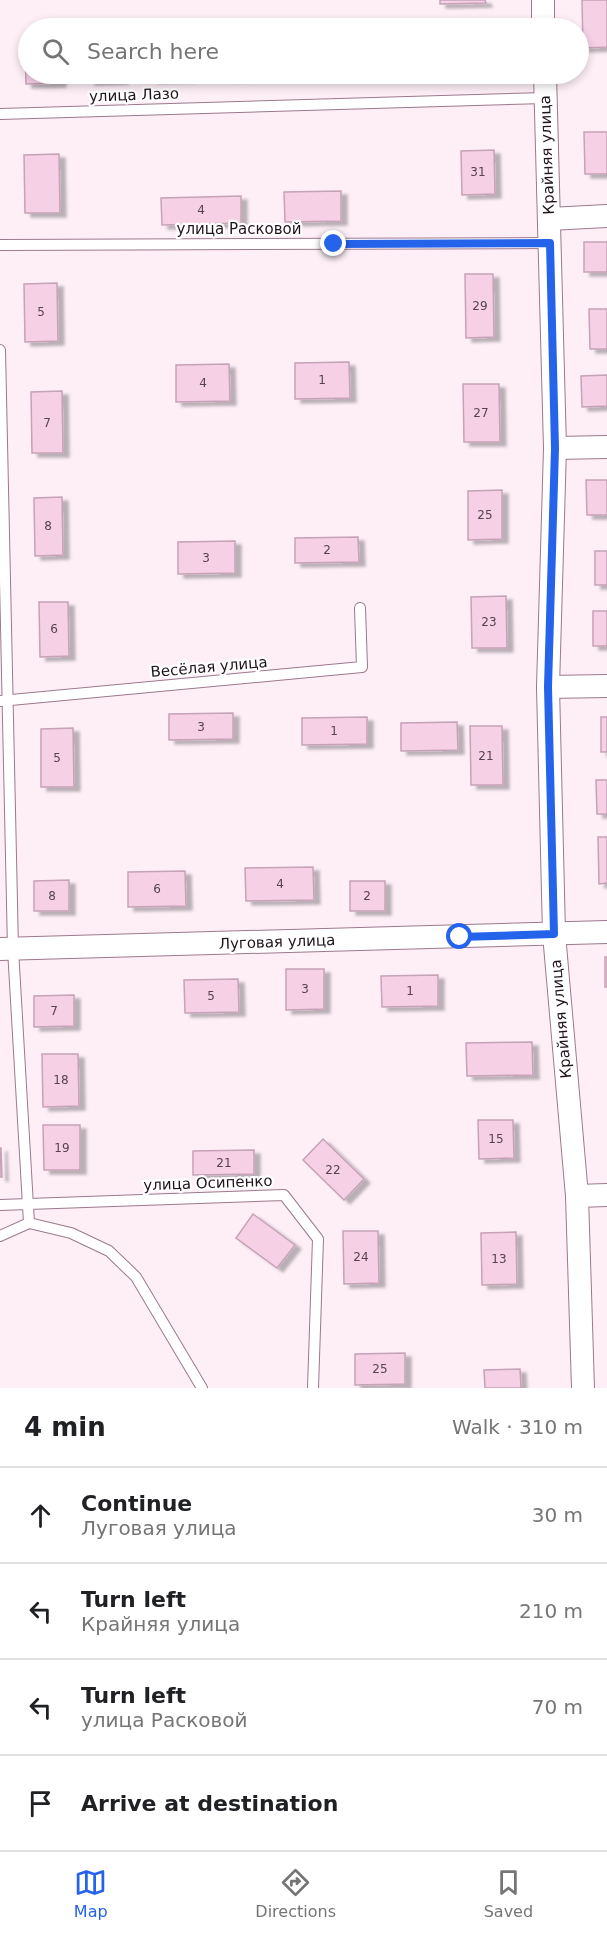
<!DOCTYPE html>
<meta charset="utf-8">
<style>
:root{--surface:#fff;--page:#f6f6f6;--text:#202124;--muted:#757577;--line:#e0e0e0;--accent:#2563eb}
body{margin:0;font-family:"DejaVu Sans",sans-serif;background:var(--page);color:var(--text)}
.stop{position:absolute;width:18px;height:18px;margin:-14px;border:4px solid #2563eb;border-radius:50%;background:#fff}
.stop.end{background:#2563eb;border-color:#fff;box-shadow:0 2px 6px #0008}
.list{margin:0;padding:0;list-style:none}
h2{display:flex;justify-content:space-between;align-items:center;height:78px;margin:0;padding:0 24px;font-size:26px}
h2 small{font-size:20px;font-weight:400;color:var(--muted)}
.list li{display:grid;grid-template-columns:39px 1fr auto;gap:18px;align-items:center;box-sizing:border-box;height:96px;padding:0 24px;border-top:2px solid var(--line)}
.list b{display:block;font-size:22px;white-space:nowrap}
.list p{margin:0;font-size:20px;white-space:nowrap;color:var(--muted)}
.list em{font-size:20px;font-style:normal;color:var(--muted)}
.icon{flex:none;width:33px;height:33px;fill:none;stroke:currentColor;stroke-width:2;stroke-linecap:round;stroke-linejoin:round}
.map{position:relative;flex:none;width:607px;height:1388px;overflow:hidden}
.search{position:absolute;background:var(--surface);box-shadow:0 3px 9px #0003;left:18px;right:18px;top:18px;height:66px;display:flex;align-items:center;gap:15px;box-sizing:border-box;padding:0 21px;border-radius:33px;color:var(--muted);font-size:22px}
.sheet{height:462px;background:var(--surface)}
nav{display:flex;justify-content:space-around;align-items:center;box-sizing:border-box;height:84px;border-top:2px solid var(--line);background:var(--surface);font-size:16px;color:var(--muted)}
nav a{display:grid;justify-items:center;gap:3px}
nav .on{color:var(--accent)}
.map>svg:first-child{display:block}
.building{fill:#f6d1e6;stroke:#c6a2b7;stroke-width:1.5;filter:url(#shadow)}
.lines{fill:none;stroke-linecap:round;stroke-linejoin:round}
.lane-casing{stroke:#9b798d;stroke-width:12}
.street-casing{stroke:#9b798d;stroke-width:24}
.lane{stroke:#fff;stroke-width:10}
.street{stroke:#fff;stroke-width:22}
.route{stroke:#2563eb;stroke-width:8}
.labels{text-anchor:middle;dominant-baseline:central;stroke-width:4.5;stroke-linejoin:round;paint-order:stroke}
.number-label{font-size:12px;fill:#56434e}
.street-label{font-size:15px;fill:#21141c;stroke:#fff}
</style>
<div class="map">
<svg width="607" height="1388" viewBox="0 0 607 1388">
<defs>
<filter id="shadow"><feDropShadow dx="6" dy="4" stdDeviation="1.5" flood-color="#0004"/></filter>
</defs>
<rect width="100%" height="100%" fill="#feeff7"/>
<!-- building -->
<g class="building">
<polygon points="440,0 485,0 486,3 440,4"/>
<polygon points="582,0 607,0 607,47 583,48"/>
<polygon points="380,26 380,28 349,28 349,27"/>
<polygon points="25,43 28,43 28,74 60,74 60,83 26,84"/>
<polygon points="89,74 122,74 122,80 89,81"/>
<polygon points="152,74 189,74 189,78 152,79"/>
<polygon points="229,74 259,74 259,77 229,78"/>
<rect x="277" y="74" width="30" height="3"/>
<polygon points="584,132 607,132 607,174 585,174"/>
<polygon points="494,150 495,194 462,195 461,151"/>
<polygon points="59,154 60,213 25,213 24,155"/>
<polygon points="341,191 341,221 285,222 284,192"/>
<polygon points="241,196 241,223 162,225 161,198"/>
<rect x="584" y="242" width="23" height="30"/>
<polygon points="465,274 493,274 494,337 466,338"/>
<polygon points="57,283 58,341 25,342 24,284"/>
<polygon points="589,309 607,309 607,349 590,349"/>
<polygon points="349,362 350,398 295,399 295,363"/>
<polygon points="229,364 230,401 176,402 176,365"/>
<polygon points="607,375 607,406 582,407 581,376"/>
<polygon points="463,384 499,384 500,442 464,442"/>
<polygon points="62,391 63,453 32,453 31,392"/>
<polygon points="586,480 607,480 607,515 587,515"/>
<polygon points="502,490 502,539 468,540 468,491"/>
<polygon points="62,497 63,555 35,556 34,498"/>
<polygon points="358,537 359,562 295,563 295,538"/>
<polygon points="235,541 235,573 178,574 178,542"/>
<rect x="595" y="551" width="12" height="34"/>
<polygon points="506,596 507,648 472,648 471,597"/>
<polygon points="39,602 68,602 69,656 40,657"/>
<rect x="593" y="611" width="14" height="35"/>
<polygon points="233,713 233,739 169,740 169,714"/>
<polygon points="367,717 367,744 302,745 302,718"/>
<rect x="601" y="717" width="6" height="35"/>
<polygon points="457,722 458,750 401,751 401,723"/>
<polygon points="470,726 502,726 503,785 471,785"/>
<polygon points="73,728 74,787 41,787 41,729"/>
<polygon points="596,780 607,780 607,814 597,814"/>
<polygon points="598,837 607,837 607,883 599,884"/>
<polygon points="313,867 314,900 246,901 245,868"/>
<polygon points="185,871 186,906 128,907 128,872"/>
<polygon points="69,880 69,911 34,911 34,881"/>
<rect x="350" y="881" width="35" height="30"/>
<rect x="605" y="957" width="2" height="30"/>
<polygon points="286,969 324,969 324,1009 286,1010"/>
<polygon points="438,975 438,1006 382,1007 381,976"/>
<polygon points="238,979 239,1012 185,1013 184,980"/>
<polygon points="74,995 74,1026 34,1027 34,996"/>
<polygon points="532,1042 533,1075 467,1076 466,1043"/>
<polygon points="42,1054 78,1054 79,1106 43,1107"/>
<polygon points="478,1120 513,1120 514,1158 479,1159"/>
<polygon points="43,1125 80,1125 80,1170 44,1170"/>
<polygon points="323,1139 364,1179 344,1200 303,1160"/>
<polygon points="0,1148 1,1148 2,1177 0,1177"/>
<polygon points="254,1150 254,1174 193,1175 193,1151"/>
<polygon points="253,1214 295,1245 277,1268 236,1238"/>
<polygon points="343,1231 378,1231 379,1283 344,1284"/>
<polygon points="516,1232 517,1284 482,1285 481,1233"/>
<polygon points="405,1353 405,1384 355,1385 355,1354"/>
<polygon points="520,1369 521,1388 485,1388 484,1370"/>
</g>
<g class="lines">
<!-- lane casing -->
<g class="lane-casing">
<g id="lane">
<polyline points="0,114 545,98 548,97"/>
<polyline points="0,245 550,243"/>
<polyline points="0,350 13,949 29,1223"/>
<polyline points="0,701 362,667 360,608"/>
<polyline points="0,1205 284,1195 318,1239 313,1388"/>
<polyline points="0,1236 29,1223 71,1233 109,1251 136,1277 202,1388"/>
</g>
</g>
<!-- street casing -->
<g class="street-casing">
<g id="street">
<polyline points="543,0 543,28"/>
<polyline points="545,74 555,448 548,687 554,934 577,1196 583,1388"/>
<polyline points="549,219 607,216"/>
<polyline points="555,448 607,447"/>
<polyline points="548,687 607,686"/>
<polyline points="0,949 607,932"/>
<polyline points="577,1196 607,1195"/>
</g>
</g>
<!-- lane -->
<use href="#lane" class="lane"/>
<!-- street -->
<use href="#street" class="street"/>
</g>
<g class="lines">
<!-- route -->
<polyline class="route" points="334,244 550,243 555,448 548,687 554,934 460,937"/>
</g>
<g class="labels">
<!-- number labels -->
<g class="number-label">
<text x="478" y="172">31</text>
<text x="201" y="210">4</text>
<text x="480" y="306">29</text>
<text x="41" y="312">5</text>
<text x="322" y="380">1</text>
<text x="203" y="383">4</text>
<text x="481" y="413">27</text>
<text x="47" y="423">7</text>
<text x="485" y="515">25</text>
<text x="48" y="526">8</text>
<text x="327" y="550">2</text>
<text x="206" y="558">3</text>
<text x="489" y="622">23</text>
<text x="54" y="629">6</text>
<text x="201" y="727">3</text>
<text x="334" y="731">1</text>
<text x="486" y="756">21</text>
<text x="57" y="758">5</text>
<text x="280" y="884">4</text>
<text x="157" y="889">6</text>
<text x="52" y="896">8</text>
<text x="367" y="896">2</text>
<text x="305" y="989">3</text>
<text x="410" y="991">1</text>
<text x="211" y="996">5</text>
<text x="54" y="1011">7</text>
<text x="61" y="1080">18</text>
<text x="496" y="1139">15</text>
<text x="62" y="1148">19</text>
<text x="224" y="1163">21</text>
<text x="333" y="1170">22</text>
<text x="361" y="1257">24</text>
<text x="499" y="1259">13</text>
<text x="380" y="1369">25</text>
</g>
<!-- street labels -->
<g class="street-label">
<text transform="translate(134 95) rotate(-2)">улица Лазо</text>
<text transform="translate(547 155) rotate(-92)">Крайняя улица</text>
<text x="239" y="229">улица Расковой</text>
<text transform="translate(209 667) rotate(-5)">Весёлая улица</text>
<text transform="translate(277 942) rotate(-2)">Луговая улица</text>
<text transform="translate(561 1019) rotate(-95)">Крайняя улица</text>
<text transform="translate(208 1183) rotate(-2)">улица Осипенко</text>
</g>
</g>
</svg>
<div class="stop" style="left:460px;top:937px"></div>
<div class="stop end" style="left:334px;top:244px"></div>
<div class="search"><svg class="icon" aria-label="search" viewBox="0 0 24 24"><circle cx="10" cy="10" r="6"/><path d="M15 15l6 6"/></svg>Search here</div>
</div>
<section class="sheet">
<h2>4 min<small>Walk · 310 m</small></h2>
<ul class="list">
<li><svg class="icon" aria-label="ahead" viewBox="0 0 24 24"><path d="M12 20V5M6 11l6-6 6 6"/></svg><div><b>Continue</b><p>Луговая улица</p></div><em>30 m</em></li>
<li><svg class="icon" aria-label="left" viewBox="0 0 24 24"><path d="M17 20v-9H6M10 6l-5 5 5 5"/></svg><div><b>Turn left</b><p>Крайняя улица</p></div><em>210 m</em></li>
<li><svg class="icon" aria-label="left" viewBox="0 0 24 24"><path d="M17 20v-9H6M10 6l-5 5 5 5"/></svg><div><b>Turn left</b><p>улица Расковой</p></div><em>70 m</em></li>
<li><svg class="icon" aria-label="arrive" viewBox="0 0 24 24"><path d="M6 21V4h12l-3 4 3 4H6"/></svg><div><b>Arrive at destination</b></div></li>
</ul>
</section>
<nav>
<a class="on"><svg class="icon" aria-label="map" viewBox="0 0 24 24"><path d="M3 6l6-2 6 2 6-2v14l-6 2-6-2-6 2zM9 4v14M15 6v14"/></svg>Map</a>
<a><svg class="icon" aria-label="directions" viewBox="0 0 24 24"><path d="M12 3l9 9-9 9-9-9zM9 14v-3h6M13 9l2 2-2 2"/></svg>Directions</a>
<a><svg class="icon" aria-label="saved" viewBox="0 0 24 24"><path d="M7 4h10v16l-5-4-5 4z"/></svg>Saved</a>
</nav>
